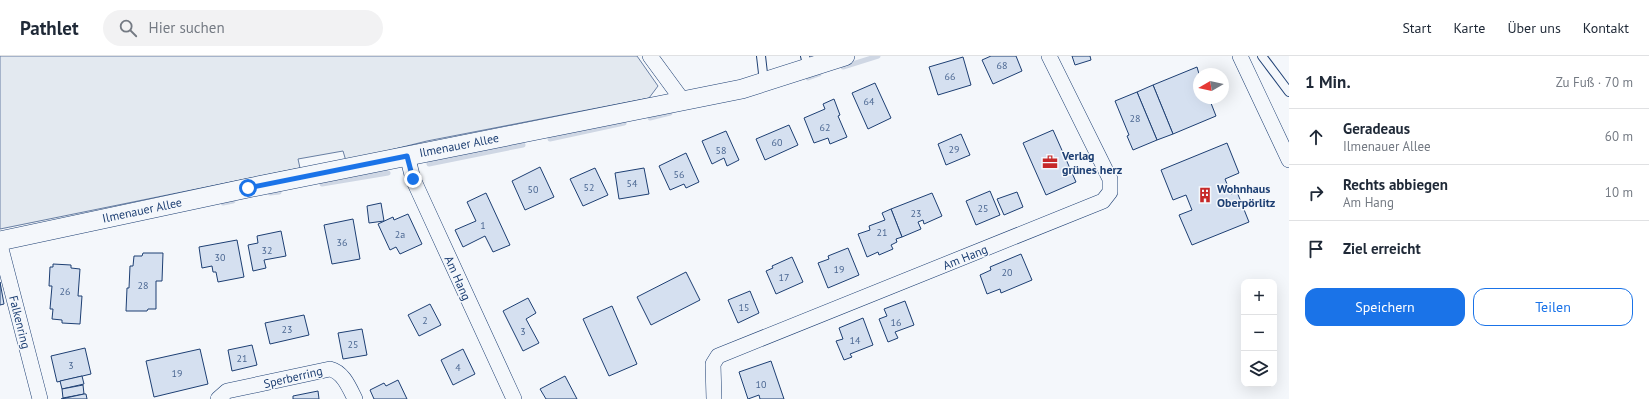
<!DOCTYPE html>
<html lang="de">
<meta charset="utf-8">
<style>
:root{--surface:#fff;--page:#f2f2f3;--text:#1f2937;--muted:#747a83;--line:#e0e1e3;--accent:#1a73e8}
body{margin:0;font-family:"PT Sans",sans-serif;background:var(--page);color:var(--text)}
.controls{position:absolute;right:12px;bottom:12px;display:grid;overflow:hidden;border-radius:8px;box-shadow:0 4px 16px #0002}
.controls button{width:36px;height:36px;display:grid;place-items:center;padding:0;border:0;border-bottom:1px solid var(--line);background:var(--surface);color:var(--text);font:20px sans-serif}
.compass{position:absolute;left:1193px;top:12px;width:36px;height:36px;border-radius:50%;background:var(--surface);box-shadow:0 4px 16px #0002;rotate:261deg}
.stop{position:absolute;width:12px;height:12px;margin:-9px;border:3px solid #1a73e8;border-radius:50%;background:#fff}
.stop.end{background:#1a73e8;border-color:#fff;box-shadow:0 1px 4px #0008}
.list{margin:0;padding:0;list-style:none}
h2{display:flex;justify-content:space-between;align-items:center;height:52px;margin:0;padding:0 16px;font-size:17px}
h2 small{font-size:13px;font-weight:400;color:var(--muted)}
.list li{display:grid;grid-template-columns:26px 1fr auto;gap:12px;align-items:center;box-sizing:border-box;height:56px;padding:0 16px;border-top:1px solid var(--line)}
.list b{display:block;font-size:15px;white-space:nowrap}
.list p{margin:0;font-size:13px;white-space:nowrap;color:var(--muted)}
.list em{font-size:13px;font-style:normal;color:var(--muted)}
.actions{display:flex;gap:8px;padding:12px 16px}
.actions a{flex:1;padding:9px 0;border:1px solid var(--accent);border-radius:12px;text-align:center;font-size:14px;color:var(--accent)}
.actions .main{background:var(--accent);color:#fff}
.icon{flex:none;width:22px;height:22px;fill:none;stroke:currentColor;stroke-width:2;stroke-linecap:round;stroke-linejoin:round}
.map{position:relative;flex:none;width:1289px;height:343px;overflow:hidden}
header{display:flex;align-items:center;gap:24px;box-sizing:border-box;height:56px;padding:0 20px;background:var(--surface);border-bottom:1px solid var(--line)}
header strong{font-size:19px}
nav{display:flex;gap:22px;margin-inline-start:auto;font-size:14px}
.search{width:280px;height:36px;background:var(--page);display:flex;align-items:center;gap:10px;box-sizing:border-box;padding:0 14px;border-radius:22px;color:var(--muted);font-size:15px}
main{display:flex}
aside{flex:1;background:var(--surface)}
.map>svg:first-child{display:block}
.green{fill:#e3e9f0;stroke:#687fa3}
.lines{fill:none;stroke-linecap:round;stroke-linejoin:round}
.stream{stroke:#cfd7e4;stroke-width:5}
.building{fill:#d5e0f0;stroke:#1d3f73}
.service-casing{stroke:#1d3f73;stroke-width:10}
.minor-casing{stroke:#1d3f73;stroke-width:16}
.tertiary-casing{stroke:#1d3f73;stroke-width:20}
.service{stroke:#f4f7fb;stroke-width:8}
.minor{stroke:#f4f7fb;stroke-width:15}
.tertiary{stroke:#f4f7fb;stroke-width:19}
.route{stroke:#1a73e8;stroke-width:5}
.labels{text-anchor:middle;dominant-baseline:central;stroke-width:3;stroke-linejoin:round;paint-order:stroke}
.number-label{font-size:10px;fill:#4b6792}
.street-label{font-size:12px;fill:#1d3f73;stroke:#f4f7fb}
.poi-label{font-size:12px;font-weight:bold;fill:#1d3f73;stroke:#f4f7fb;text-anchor:start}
</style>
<header>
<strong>Pathlet</strong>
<div class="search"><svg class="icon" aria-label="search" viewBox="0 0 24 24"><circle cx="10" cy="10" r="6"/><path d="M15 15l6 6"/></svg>Hier suchen</div>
<nav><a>Start</a><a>Karte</a><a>Über uns</a><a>Kontakt</a></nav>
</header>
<main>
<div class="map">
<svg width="1289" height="343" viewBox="0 0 1289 343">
<rect width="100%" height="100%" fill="#f4f7fb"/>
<!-- green -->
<polygon class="green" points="0,0 637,0 658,30 649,42 427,85 346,105 343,95 298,103 300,112 0,173"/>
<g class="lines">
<!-- stream -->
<g class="stream">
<polyline points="843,11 878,0"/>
<polyline points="808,22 819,18"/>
<polyline points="650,62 670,57"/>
<polyline points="550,83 624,67"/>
<polyline points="429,108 523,89"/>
<polyline points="322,128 388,117"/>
<polyline points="270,137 279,136"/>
<polyline points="223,147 233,145"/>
</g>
</g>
<!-- building -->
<g class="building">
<polygon points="991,0 1016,0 1022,15 993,28 982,4"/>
<polygon points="1072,0 1090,0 1091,4 1075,9"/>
<polygon points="963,1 971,29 938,39 929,11"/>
<polygon points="1197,11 1199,18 1199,42 1209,42 1216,60 1173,78 1153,29"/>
<polygon points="875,27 891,62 868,73 852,37"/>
<polygon points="1153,29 1173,78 1157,84 1137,36"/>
<polygon points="1137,36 1157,84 1133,94 1127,80 1129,79 1115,45"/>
<polygon points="834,43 840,59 838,60 847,81 830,88 828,82 814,87 804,62 825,53 823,48"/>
<polygon points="789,69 798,89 765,104 756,83"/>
<polygon points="1053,74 1076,126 1046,139 1023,87"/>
<polygon points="726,75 739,104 727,110 724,102 712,108 702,85"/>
<polygon points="961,78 970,99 946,109 938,88"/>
<polygon points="1227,87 1239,117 1225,123 1231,138 1237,136 1249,166 1192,189 1179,159 1192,154 1186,139 1173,144 1161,114"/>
<polygon points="686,97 699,126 686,132 684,128 670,134 659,110"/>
<polygon points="540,111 554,141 525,154 512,125"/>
<polygon points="595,112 608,139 583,150 570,123"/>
<polygon points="644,112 649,138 619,143 615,117"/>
<polygon points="990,135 1000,159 976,169 966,145"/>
<polygon points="1017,136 1023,151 1004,159 997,143"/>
<polygon points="486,137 510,189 493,196 485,180 463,191 455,174 476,165 467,146"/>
<polygon points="932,137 942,160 924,168 923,164 918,166 921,173 902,181 891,153"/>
<polygon points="381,147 384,165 369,167 367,150"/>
<polygon points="891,153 902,181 896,183 897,186 891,189 893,193 879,199 878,196 867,201 858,178 870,174 869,170 885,164 882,157"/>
<polygon points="408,158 422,188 400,198 396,191 390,194 378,168 393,161 394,164"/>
<polygon points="353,163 360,203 332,208 324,169"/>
<polygon points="281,175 286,200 264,204 266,212 253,215 248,189 258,187 257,180"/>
<polygon points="237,184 244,221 218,226 216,216 213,216 212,210 202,212 199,191"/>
<polygon points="848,192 859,219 828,232 818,207 829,203 828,200"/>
<polygon points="143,197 163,197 162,225 156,225 156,253 148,253 147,255 126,255 127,232 129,232 130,210 133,210 134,200 142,200"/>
<polygon points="1021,198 1032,224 1001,237 1000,233 987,238 980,219 991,214 990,211"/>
<polygon points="792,201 803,226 776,238 766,215 773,212 772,210"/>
<polygon points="53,208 71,209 71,212 80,213 78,240 82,240 80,268 62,267 62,264 52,263 53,253 50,253 52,230 49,230 50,211 53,211"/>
<polygon points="686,216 700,244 651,269 637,241"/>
<polygon points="0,226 4,248 0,249"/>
<polygon points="750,235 759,257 738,267 728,244"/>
<polygon points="528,242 536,257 526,263 539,287 523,295 503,255"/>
<polygon points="905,245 914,269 895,276 898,282 888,286 879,263 887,260 884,253"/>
<polygon points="430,248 441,269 419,280 408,259"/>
<polygon points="612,250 637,308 609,320 583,263"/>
<polygon points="304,259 309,279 270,288 265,267"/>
<polygon points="863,262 873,289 850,298 852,301 844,304 836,285 843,283 839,272"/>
<polygon points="362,273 367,299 343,303 338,277"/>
<polygon points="252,289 257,309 232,315 228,294"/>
<polygon points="85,292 91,318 57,326 51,300"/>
<polygon points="200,293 208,328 154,341 146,305"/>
<polygon points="463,293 475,318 453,329 441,304"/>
<polygon points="771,305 784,343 760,343 759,339 748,343 739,316"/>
<polygon points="82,320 84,328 62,333 60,325"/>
<polygon points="565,320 577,343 546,343 540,333"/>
<polygon points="398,324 407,343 374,343 370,334 384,327 386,330"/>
<polygon points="83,329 84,338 63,342 62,333"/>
<polygon points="318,335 319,343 293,343 293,340"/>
<polygon points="84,338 86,338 87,343 61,343"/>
</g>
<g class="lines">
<!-- service casing -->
<g class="service-casing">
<g id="service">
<polyline points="761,0 764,26"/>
<polyline points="805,0 808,12"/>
<polyline points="1262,0 1289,36"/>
</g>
</g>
<!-- minor casing -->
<g class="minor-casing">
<g id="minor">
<polyline points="650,0 683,45"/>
<polyline points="1240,0 1289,104"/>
<polyline points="407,99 413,123 514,343"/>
<polyline points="0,189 40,343"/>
<path d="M218,343l9,-8 103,-22c13,3 19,18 25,30"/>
<polyline points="714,343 713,308 718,300 1103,145 1110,136 1110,123 1049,0"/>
</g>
</g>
<!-- tertiary casing -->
<g class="tertiary-casing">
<polyline id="tertiary" points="0,185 248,132 742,33 845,0"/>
</g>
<!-- service -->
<use href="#service" class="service"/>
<!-- minor -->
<use href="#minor" class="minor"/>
<!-- tertiary -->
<use href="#tertiary" class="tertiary"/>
</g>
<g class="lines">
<!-- route -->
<polyline class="route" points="248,132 407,100 413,123"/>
</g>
<!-- icons -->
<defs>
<g id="office-bare" transform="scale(1.2)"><path d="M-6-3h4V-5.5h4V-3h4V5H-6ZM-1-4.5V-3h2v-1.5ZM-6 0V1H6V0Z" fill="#c62828" stroke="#f4f7fb" stroke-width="2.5" paint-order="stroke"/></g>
<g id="building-bare" transform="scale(1.2)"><path d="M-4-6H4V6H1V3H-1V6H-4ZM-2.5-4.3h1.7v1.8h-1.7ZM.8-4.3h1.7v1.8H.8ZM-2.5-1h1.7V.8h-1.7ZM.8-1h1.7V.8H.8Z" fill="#c62828" stroke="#f4f7fb" stroke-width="2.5" paint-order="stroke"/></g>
</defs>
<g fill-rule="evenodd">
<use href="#office-bare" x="1050" y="106"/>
<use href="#building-bare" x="1205" y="139"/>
</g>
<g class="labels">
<!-- number labels -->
<g class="number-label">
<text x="1002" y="9">68</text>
<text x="950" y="20">66</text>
<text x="869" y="45">64</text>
<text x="1135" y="62">28</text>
<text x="825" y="71">62</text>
<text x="777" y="86">60</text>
<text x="954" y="93">29</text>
<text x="721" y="94">58</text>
<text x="679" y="118">56</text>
<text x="632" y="127">54</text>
<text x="589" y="131">52</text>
<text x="533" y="133">50</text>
<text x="983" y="152">25</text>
<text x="916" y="157">23</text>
<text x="483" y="169">1</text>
<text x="882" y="176">21</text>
<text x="400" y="178">2a</text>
<text x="342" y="186">36</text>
<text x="267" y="194">32</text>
<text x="220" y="201">30</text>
<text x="839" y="213">19</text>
<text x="1007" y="216">20</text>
<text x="784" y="221">17</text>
<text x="143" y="229">28</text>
<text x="65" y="235">26</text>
<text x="744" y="251">15</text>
<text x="425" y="264">2</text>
<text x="896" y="266">16</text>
<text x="287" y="273">23</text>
<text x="523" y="275">3</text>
<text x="855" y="284">14</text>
<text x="353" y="288">25</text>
<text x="242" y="302">21</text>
<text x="71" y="309">3</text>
<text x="458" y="311">4</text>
<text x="177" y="317">19</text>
<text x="761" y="328">10</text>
</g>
<!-- street labels -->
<g class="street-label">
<text transform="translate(459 89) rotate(-11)">Ilmenauer Allee</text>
<text transform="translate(142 154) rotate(-12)">Ilmenauer Allee</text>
<text transform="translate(965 201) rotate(-22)">Am Hang</text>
<text transform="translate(458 222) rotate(66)">Am Hang</text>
<text transform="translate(20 266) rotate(76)">Falkenring</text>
<text transform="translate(293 321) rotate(-13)">Sperberring</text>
</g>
<!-- poi labels -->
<g class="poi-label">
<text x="1062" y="99">Verlag<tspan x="1062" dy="14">grünes herz</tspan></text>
<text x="1217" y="132">Wohnhaus<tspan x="1217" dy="14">Oberpörlitz</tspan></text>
</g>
</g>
</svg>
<div class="controls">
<button>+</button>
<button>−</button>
<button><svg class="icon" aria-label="layers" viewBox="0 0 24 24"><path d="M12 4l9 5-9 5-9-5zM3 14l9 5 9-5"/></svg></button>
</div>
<svg class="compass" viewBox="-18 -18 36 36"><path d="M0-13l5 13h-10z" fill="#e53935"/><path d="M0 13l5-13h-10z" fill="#747a83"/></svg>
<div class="stop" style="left:248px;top:132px"></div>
<div class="stop end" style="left:413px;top:123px"></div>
</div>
<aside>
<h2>1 Min.<small>Zu Fuß · 70 m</small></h2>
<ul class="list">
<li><svg class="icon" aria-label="ahead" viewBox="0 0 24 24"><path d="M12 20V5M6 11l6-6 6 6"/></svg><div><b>Geradeaus</b><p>Ilmenauer Allee</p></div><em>60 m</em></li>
<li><svg class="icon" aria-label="right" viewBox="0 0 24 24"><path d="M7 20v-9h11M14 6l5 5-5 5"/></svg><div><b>Rechts abbiegen</b><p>Am Hang</p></div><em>10 m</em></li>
<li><svg class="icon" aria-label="arrive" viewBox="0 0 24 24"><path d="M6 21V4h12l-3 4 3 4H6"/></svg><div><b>Ziel erreicht</b></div></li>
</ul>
<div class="actions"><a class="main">Speichern</a><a>Teilen</a></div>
</aside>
</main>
